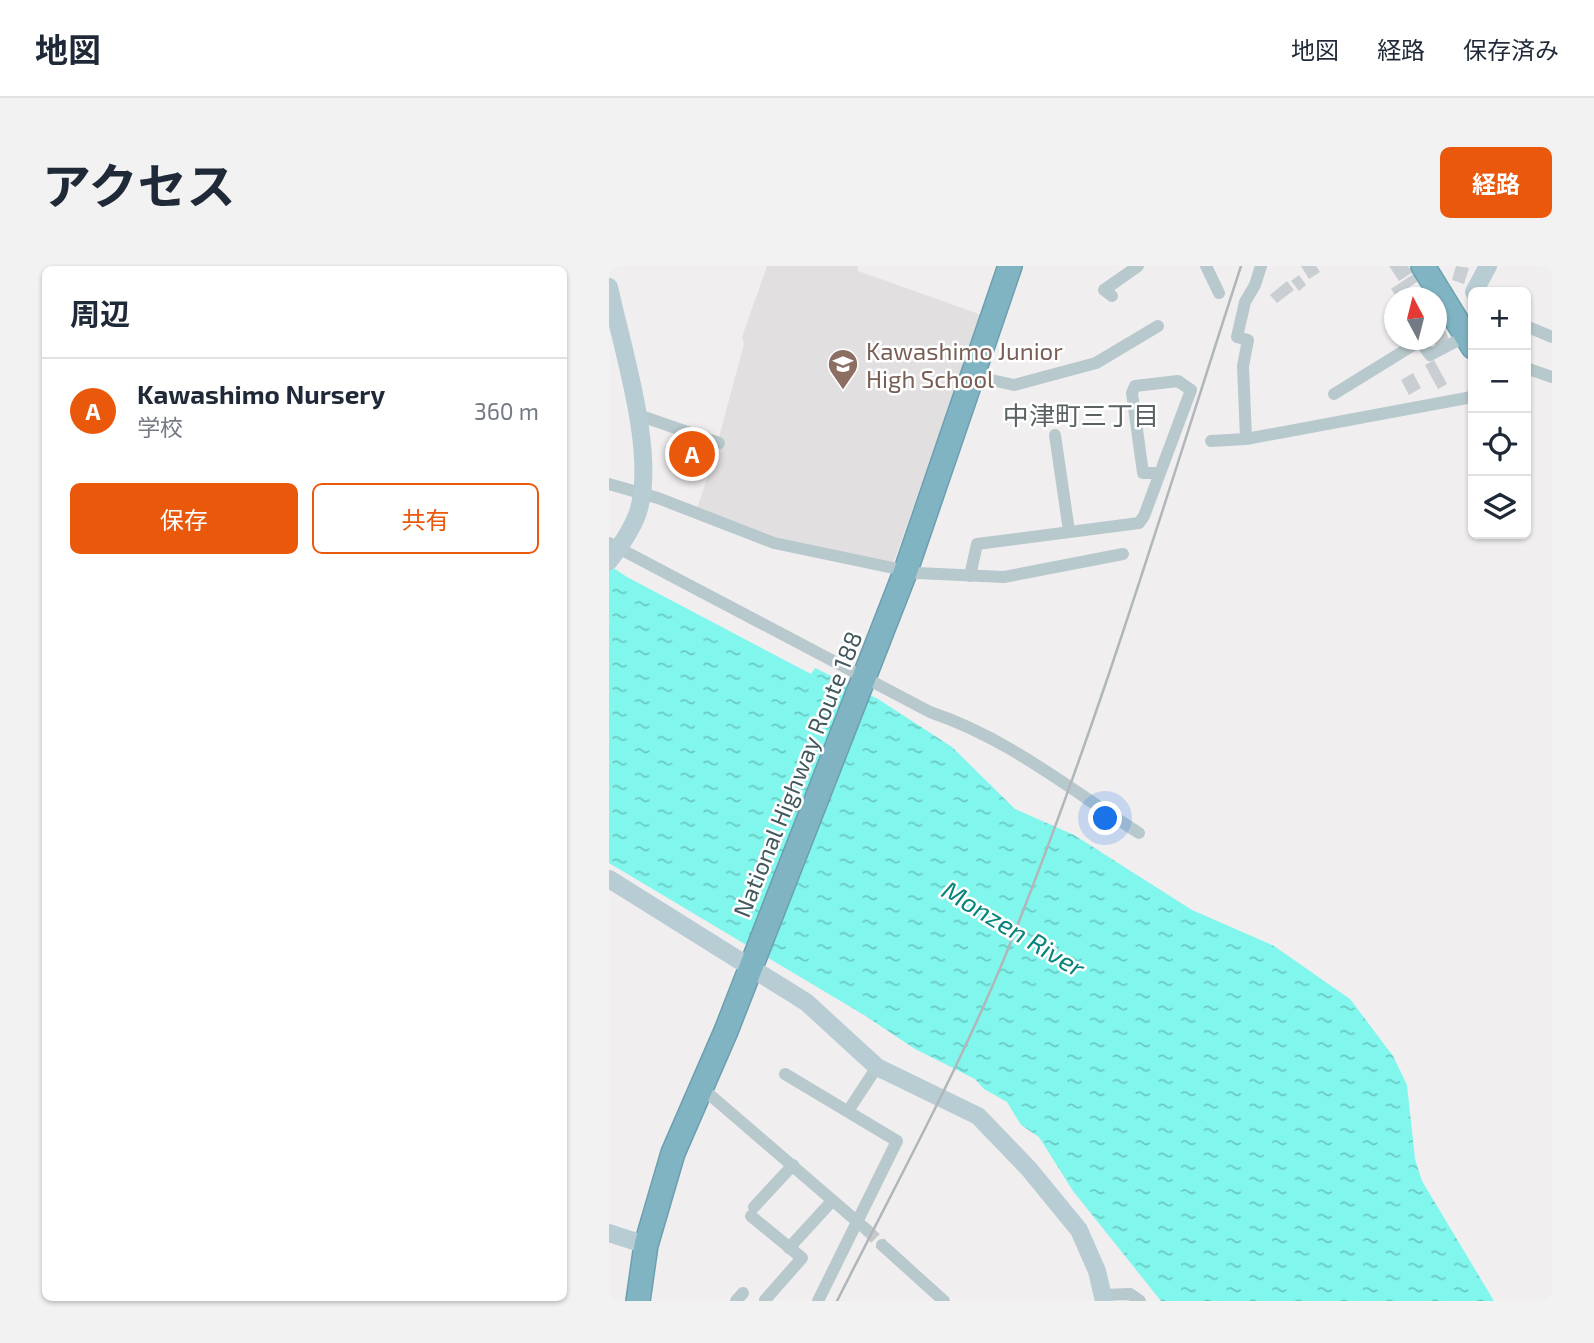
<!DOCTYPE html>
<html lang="ja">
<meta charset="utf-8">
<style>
:root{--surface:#fff;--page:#f2f2f3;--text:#1f2937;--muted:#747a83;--line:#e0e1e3;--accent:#ea580c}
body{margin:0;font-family:"Exo 2","Noto Sans JP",sans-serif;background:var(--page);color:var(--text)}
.controls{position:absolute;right:21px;top:21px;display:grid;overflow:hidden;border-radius:10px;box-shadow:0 2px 5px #0004}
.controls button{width:63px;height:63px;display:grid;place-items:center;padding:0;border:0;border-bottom:2px solid var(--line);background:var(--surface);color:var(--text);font:35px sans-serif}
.compass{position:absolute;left:775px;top:21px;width:63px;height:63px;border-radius:50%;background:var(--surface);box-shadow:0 2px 5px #0004;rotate:353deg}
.you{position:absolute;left:497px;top:553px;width:24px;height:24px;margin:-18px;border:5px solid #fff;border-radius:50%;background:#1a73e8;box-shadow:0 0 0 10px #1a73e833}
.badge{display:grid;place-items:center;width:46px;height:46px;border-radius:50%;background:var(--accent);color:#fff;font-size:23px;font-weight:700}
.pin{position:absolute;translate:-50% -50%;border:4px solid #fff;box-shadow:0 2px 7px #0006}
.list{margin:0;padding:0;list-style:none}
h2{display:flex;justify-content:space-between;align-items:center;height:91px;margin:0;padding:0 28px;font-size:30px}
h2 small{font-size:23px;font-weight:400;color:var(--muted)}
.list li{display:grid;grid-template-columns:46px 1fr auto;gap:21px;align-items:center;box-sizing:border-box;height:105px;padding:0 28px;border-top:2px solid var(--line)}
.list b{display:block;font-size:26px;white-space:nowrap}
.list p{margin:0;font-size:23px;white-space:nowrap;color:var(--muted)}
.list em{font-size:23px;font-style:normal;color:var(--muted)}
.actions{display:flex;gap:14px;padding:21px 28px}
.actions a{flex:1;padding:16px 0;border:2px solid var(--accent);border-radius:10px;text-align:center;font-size:24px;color:var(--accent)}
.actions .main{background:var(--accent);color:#fff}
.icon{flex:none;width:38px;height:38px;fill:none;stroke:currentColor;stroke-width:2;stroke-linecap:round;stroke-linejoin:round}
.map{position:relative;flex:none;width:943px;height:1035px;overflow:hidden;border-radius:10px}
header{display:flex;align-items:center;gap:42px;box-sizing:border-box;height:98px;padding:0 35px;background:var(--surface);border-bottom:2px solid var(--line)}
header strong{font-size:33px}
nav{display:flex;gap:38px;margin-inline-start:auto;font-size:24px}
.intro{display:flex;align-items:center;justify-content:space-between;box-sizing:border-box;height:168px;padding:0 42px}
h1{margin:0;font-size:49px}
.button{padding:18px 32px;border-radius:10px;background:var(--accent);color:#fff;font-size:24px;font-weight:700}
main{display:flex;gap:42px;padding:0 42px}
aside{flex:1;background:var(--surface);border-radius:10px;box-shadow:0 2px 5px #0004}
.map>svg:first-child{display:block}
.education{fill:#e2dfe1}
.water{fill:url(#water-ripples)}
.building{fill:#c8ced2}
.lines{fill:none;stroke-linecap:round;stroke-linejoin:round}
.street-tunnel{stroke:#c6c9cb;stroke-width:12;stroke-dasharray:12 6;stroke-linecap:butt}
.highway-casing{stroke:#6c9faf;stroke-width:26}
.street{stroke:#b8c9cd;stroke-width:12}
.secondary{stroke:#b8ccd3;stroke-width:18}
.highway{stroke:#80b4c3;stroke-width:23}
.rail{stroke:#b0b6ba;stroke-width:2.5}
.labels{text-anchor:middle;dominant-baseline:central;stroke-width:5;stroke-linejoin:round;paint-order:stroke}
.education-label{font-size:24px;fill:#785e54;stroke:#fff;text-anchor:start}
.street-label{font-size:24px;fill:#44595e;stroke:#fff}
.neighbourhood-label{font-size:26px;fill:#5a6264;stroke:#fff}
.water-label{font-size:26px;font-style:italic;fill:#05847b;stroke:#fff}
</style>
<header>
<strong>地図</strong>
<nav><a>地図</a><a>経路</a><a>保存済み</a></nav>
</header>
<div class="intro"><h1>アクセス</h1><a class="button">経路</a></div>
<main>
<aside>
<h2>周辺<small></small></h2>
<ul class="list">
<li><span class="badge">A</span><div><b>Kawashimo Nursery</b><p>学校</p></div><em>360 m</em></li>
</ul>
<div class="actions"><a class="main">保存</a><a>共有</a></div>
</aside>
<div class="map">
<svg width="943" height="1035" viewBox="0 0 943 1035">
<defs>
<pattern id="water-ripples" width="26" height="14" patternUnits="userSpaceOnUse" patternTransform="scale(1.75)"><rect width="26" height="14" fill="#80f6ed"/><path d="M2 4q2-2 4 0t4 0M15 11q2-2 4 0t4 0" fill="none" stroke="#6acac3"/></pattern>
</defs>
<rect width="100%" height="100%" fill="#f1eeef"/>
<!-- education -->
<polygon class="education" points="158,0 249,0 249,5 373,49 284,298 171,274 88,242 112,173 110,171 135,78 133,71"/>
<!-- water -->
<polygon class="water" points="0,299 18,311 202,408 206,402 269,433 343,481 406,543 465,569 583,644 665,680 741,733 784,790 798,819 806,893 813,915 885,1035 552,1035 464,925 430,871 412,859 398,836 375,823 366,813 306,783 255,749 0,597"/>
<!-- building -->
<g class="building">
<polygon points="692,0 707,0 711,6 700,13"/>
<polygon points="780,0 799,0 804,6 790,15"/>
<polygon points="847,0 860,2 855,18 843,14"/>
<polygon points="806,7 811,14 787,30 782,23"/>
<polygon points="690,9 697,19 690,25 682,15"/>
<polygon points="678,15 685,24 668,37 661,29"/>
<polygon points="834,60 840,73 827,80 824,74 828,74 828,63"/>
<polygon points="825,94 838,118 829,123 816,99"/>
<polygon points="804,107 812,122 800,129 792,114"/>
</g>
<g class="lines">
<!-- street-tunnel -->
<polyline class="street-tunnel" points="258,964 273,979"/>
<!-- highway casing -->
<g class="highway-casing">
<g id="highway">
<polyline points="814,0 864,81"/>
<polyline points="29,1035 37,979 64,887 117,765 297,304 401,0"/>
</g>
</g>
<!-- street -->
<g class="street">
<polyline points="597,0 610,27"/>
<polyline points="652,0 646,19 636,36 628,71 639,74 634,100 637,173 863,131 864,127"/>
<polyline points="503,30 495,24 529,0"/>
<polyline points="917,60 943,71"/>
<polyline points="917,102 943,111"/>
<polyline points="364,110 405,119 487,97 549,60"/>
<polyline points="725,128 811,75 821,89 857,70"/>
<polyline points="28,154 38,152 110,177"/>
<polyline points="446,169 460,265"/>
<polyline points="602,175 637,173"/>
<polyline points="0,218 49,232 165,277 308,307 395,311 514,288"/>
<path d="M0,277l321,169c80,27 139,77 209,121"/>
<polyline points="361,310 368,278 530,257 535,250 582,124 569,115 526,120 523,127 534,207 549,207"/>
<polyline points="176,808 288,875 209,1035"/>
<polyline points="93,822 258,964"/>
<polyline points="239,845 268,801"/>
<polyline points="145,941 184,899"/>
<polyline points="142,950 193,992 156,1034"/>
<polyline points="273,979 335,1035"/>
<polyline points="180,982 223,935"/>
<polyline points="494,1029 521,1028 531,1035"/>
<polyline points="127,1035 134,1027"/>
</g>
<!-- secondary -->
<g class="secondary">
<path d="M0,21c13,61 49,171 28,228 -6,16 -18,33 -28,46"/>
<polyline points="865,26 879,0"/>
<polyline points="0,613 197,736 268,801 369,850 420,903 470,964 488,1005 495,1035"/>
<polyline points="0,967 37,979"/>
</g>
<!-- highway -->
<use href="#highway" class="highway"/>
<!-- rail -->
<path class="rail" d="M228,1035c58,-115 120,-228 169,-347 91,-225 160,-457 235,-688"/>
</g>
<!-- icons -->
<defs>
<g id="school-pin" transform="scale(1.575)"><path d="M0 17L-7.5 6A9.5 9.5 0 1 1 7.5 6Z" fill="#8d6e63" stroke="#fff"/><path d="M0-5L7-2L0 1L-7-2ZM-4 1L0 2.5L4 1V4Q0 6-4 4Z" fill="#fff"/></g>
</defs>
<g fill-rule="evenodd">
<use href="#school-pin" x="234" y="98"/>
</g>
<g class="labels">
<!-- education labels -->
<g class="education-label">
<text x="257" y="84">Kawashimo Junior<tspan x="257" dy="28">High School</tspan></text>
</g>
<!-- street labels -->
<g class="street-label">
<text transform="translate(188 508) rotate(-68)">National Highway Route 188</text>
</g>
<!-- neighbourhood labels -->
<g class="neighbourhood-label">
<text x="472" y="148">中津町三丁目</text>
</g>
<!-- water labels -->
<g class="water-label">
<text transform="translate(405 662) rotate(31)">Monzen River</text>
</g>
</g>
</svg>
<div class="controls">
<button>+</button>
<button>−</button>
<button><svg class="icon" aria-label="locate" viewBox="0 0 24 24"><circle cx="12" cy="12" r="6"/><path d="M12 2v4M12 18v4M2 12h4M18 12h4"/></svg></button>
<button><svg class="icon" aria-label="layers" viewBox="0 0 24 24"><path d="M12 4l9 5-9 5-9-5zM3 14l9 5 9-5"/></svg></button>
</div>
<svg class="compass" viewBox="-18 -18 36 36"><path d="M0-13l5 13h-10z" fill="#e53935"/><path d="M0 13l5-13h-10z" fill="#747a83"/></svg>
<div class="you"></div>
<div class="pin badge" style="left:83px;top:188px">A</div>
</div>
</main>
